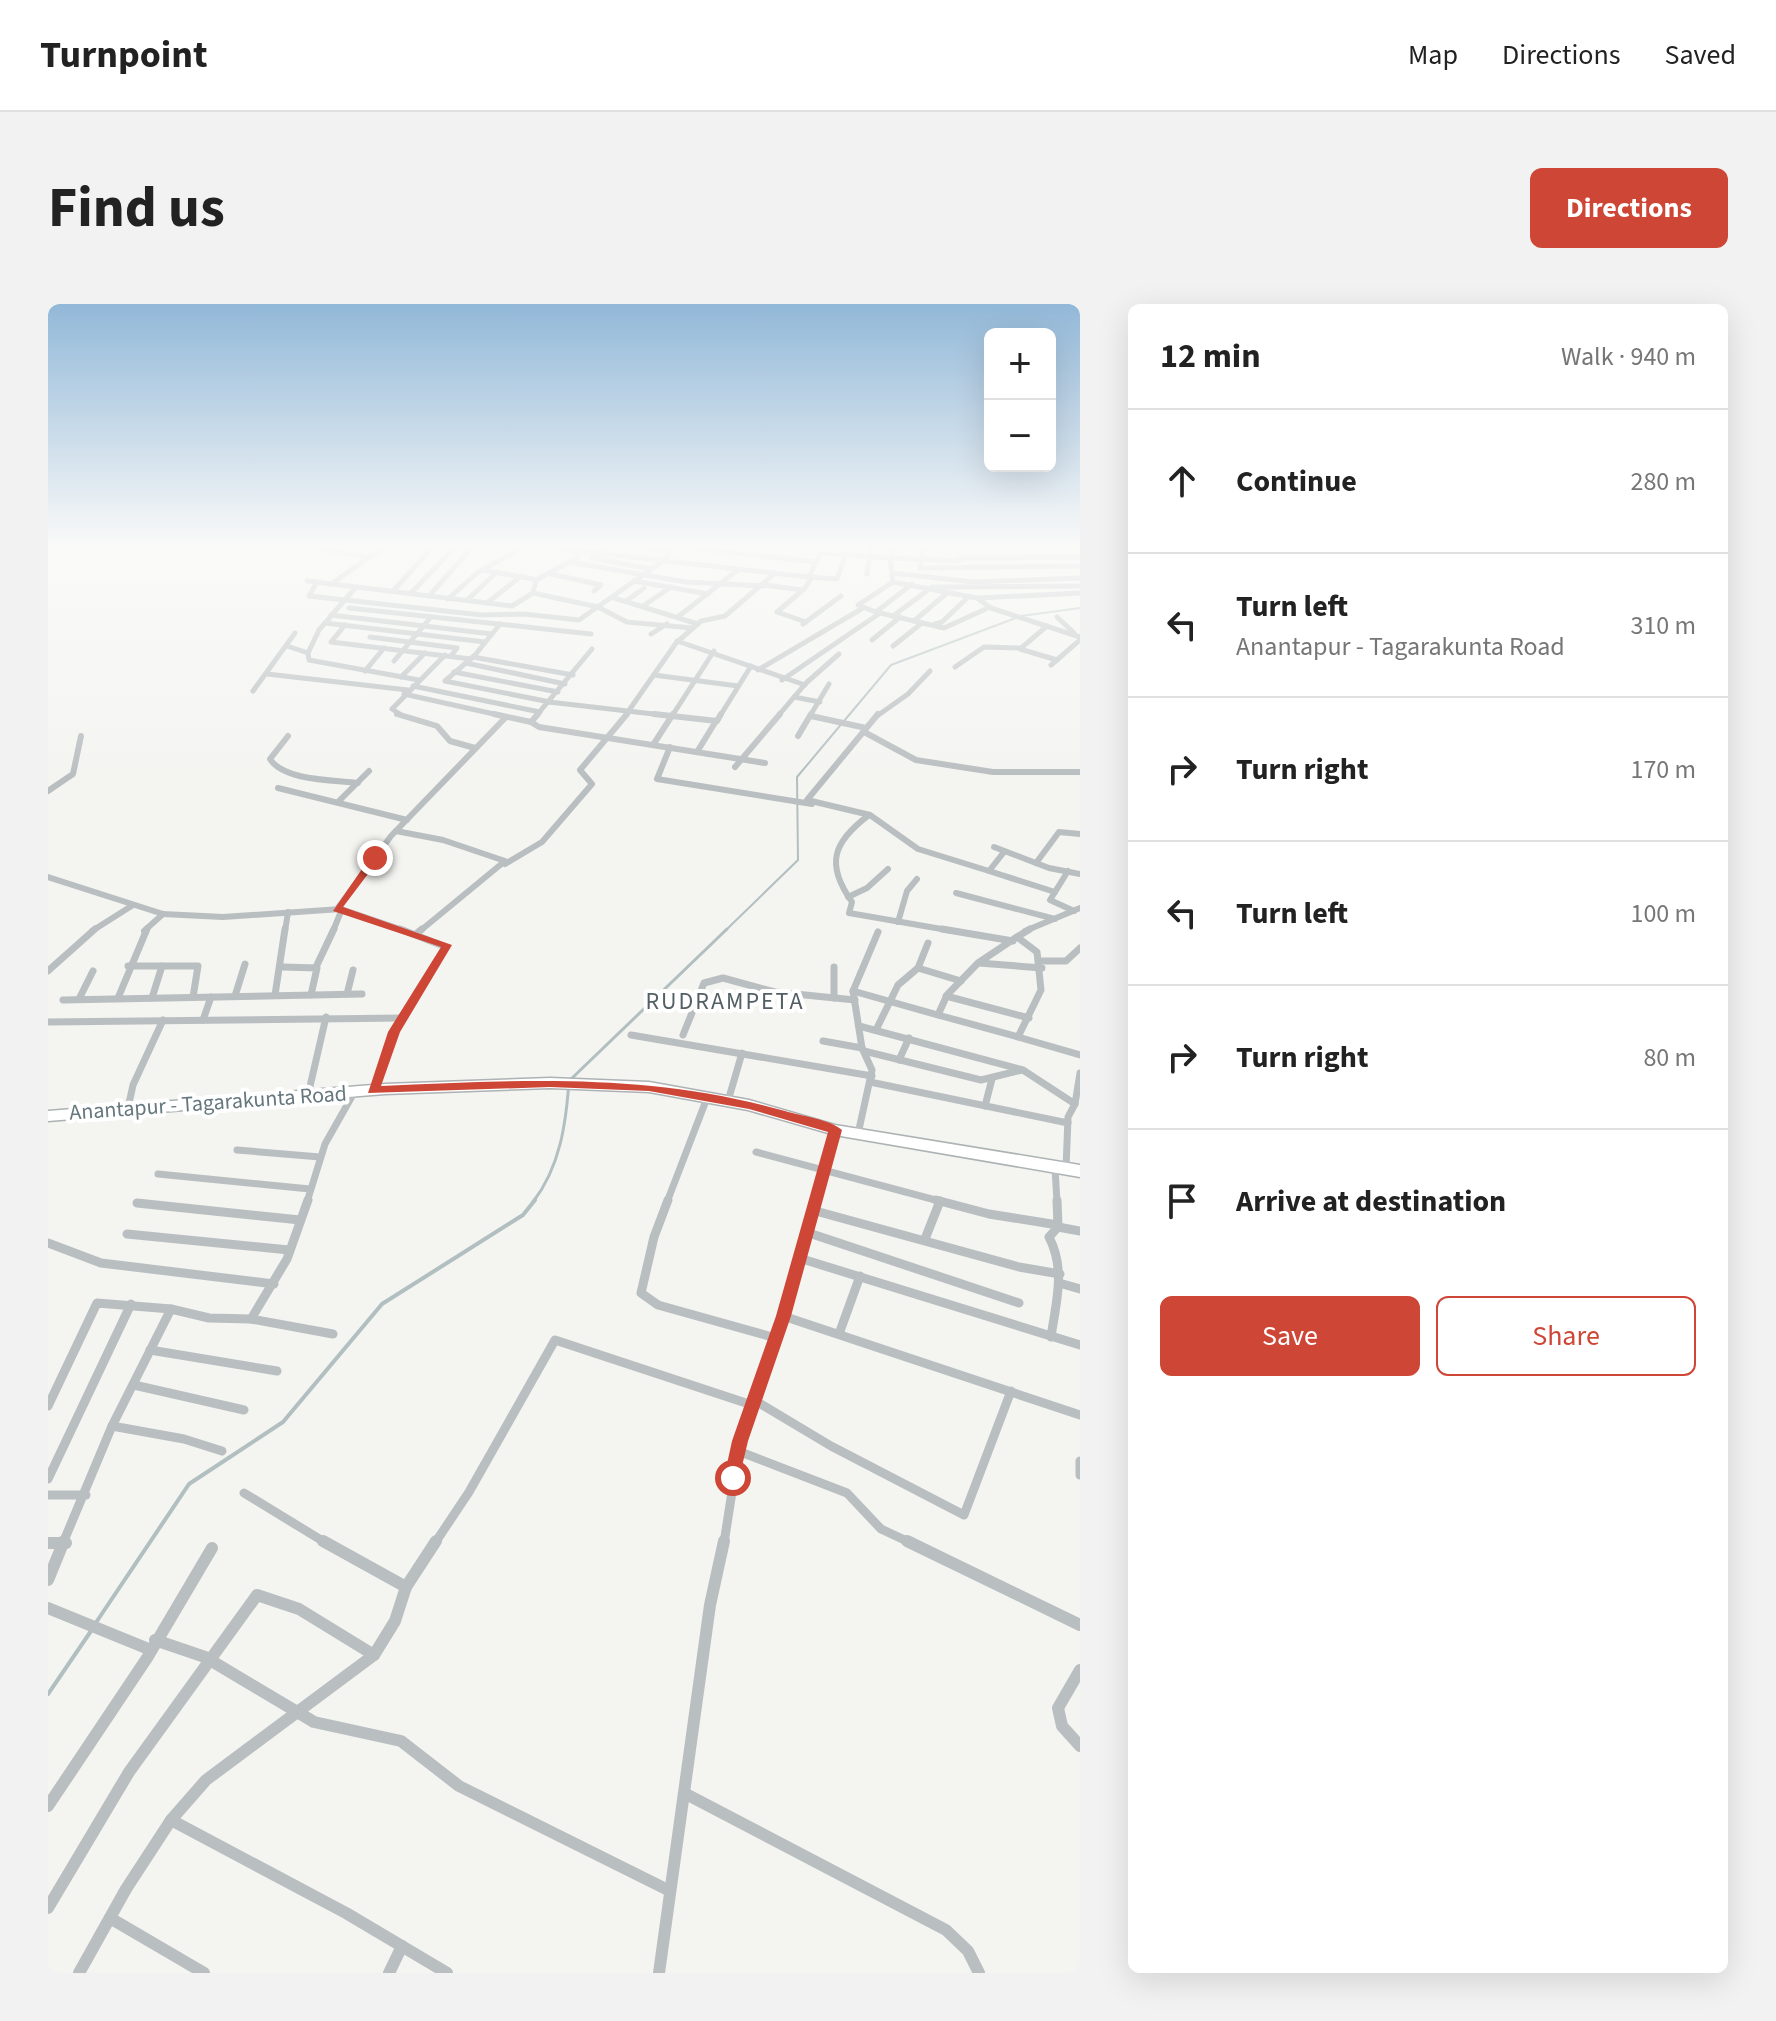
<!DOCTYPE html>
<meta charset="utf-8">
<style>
:root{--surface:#fff;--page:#f2f2f2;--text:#222;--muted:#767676;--line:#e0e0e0;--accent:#ce4636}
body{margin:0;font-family:"Source Sans 3",sans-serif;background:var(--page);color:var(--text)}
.controls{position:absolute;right:24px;top:24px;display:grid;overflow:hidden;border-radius:12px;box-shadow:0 8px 32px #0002}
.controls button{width:72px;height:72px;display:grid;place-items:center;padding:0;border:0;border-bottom:2px solid var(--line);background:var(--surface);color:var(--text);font:40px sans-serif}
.stop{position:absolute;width:24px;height:24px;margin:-18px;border:6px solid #ce4636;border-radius:50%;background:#fff}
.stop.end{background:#ce4636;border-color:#fff;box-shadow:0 2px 8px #0008}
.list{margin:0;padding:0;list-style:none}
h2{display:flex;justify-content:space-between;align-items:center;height:104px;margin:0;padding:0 32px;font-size:34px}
h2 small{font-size:26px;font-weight:400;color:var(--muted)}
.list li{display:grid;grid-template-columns:52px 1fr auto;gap:24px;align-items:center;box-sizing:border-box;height:144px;padding:0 32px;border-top:2px solid var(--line)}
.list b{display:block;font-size:30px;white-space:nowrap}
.list p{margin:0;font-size:26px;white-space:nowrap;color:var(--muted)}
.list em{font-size:26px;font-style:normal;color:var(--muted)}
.actions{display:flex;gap:16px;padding:24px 32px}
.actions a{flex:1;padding:18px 0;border:2px solid var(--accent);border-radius:12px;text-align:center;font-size:28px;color:var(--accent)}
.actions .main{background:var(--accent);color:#fff}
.icon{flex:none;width:44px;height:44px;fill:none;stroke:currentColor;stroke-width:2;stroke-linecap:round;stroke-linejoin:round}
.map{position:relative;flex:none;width:1032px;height:1669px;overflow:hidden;border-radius:12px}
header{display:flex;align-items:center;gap:48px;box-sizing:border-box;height:112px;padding:0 40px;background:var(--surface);border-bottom:2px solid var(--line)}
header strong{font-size:38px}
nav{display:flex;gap:44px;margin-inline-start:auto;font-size:28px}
.intro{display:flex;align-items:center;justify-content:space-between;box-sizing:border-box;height:192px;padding:0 48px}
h1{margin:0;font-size:56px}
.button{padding:20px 36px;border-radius:12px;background:var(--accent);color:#fff;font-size:28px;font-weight:700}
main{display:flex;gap:48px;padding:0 48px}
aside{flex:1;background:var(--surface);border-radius:12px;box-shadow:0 8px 32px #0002}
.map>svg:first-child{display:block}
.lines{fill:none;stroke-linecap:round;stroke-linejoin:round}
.stream-far2{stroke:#b2bfc1;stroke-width:2}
.stream-far1{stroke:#b2bfc1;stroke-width:3}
.stream{stroke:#b2bfc1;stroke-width:4}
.primary-casing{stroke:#adb2b4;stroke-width:3}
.street-far4{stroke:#b9bec0;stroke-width:5}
.street-far3{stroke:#b9bec0;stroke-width:6}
.street-far2{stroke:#b9bec0;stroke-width:7}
.street-far1{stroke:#b9bec0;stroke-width:9}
.street{stroke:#b9bec0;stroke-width:12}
.primary{fill:#fff;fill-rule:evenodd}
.route{fill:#ce4636}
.labels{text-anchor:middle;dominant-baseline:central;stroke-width:8;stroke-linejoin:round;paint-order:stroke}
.street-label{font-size:22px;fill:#66777e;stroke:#fff}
.neighbourhood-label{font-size:24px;letter-spacing:2px;fill:#535f64;stroke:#fff}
</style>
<header>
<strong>Turnpoint</strong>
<nav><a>Map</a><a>Directions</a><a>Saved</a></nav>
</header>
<div class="intro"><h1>Find us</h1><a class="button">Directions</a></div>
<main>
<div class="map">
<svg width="1032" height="1669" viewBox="0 0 1032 1669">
<rect width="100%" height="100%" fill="#f4f4f1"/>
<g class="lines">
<!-- stream-far2 -->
<polyline class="stream-far2" points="677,627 750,556 749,473 843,361 973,312 1032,304"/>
<!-- stream-far1 -->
<path class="stream-far1" d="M485,898c27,-35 33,-78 36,-121l158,-152"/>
<!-- stream -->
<g class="stream">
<polyline points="47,1320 141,1180 235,1118 334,1000 475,911 487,896"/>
<polyline points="0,1390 43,1327"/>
</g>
<!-- primary casing -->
<g class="primary-casing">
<polygon id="primary" points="502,774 601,778 701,796 787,821 1032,861 1032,873 787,831 700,806 601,788 502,784 337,790 0,817 0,807 337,780"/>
</g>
<!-- street-far4 -->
<g class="street-far4">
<polyline points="240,240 321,253"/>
<polyline points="341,240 382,246"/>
<polyline points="468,240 761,273 772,249 842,254 848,244"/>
<polyline points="559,240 544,254 603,265"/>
<polyline points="566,240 622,247"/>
<polyline points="733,240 772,244"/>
<polyline points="876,240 872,264 1032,262"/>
<polyline points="626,242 768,258"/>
<polyline points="892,244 1012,240"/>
<polyline points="1032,253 910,254 911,257 842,254 845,278 929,294 943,304 1032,333"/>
<polyline points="521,258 638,278 716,282"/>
<polyline points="435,266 485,275 488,277 485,289 550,303 579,318 644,324"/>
<polyline points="844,269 926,278 1032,274"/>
<polyline points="503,270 553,281 546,287"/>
<polyline points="819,270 823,240"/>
<polyline points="488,276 530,253 525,245"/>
<polyline points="259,277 464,302 485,289"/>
<polyline points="586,277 660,290"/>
<polyline points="269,278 261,292 434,311 476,310 531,316 615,257 627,240"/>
<polyline points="283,280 340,240"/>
<polyline points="864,280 828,308 896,324 942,303"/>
<polyline points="717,281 754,286"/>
<polyline points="345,287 382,246"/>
<polyline points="363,289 410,240"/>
<polyline points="381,292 427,240"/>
<polyline points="563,293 650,320"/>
<polyline points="930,294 1032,289"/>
<polyline points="400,295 429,269 477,242"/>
<polyline points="419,296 449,268"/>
<polyline points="578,297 596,284"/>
<polyline points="439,299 473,272"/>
<polyline points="595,302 623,283"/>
<polyline points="301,304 543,330"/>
<polyline points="828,308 810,301 845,278"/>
<polyline points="283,311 444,330"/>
<polyline points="631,312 691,265"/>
<polyline points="845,312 884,283 1032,282"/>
<polyline points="1009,313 1026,329"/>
<polyline points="866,317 900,288"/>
<polyline points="758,318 729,308 757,284 764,273 789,275 798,250"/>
<polyline points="277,319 437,338"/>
<polyline points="452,320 427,351 397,377 502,398"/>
<polyline points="755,320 793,292"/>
<polyline points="887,320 894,318 920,293"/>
<polyline points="297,321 283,338 423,355"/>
<polyline points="999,322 972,345 1009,356"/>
<polyline points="603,330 619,320"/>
<polyline points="322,333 409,344 403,352"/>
<polyline points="824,336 852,313"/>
<polyline points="629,337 757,381"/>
<polyline points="239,342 260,349 261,356 371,376"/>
<polyline points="845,342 874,319"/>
<polyline points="260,349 271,326 308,283"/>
<polyline points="425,353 525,371"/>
<polyline points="346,357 383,313"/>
<polyline points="418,359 517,380"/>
<polyline points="1003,361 1032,336"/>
<polyline points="907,363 936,343 972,344"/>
<polyline points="710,366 815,304"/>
<polyline points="317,367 336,344"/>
<polyline points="406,368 510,388"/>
<polyline points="219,370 360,386"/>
<polyline points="606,371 690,382"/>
<polyline points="353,373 377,349"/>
<polyline points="734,376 832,309"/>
<polyline points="365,382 492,408"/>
<polyline points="205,387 247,329"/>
<polyline points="356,390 455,412"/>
<polyline points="746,393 772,398"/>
<polyline points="501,398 623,412"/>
<polyline points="355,412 344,405 397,351"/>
<polyline points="488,412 544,345"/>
<polyline points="577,412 628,339 653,317 677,312 727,269"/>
<polyline points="624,412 666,347"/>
<polyline points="672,412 703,362"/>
<polyline points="730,412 758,379 791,350"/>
<polyline points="762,412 781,380"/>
<polyline points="829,412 860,390 882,367"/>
</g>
<!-- street-far3 -->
<g class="street-far3">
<polyline points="349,410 389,422 402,437 427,444"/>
<polyline points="446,410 483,418 490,410"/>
<polyline points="606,410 669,417 673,410"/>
<polyline points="830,410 759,496 822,511 870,545 941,567"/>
<polyline points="763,412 818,424"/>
<polyline points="483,418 491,423 717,459"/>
<polyline points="818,429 868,456 945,468 1032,468"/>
<path d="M240,432l-18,23c14,22 64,21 88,24"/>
<polyline points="750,432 763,410"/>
<polyline points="605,441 625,410"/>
<polyline points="622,443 609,475 764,500"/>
<polyline points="649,448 668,417"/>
<polyline points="687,463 732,410"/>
<polyline points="230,484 359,516"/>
<polyline points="0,487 25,470 33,432"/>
<polyline points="290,498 321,467"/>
<path d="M821,511c-36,27 -44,49 -17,87l-3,11 104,18"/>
<polyline points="348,527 395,536 457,557 372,627"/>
<polyline points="946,543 1001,564 1032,570"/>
<polyline points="956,548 941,567 1007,588"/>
<polyline points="988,559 1011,528 1032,530"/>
<polyline points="457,560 494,538 544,480 532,466 579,410"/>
<polyline points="1020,567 1002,596 1026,607"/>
<polyline points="0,573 115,610 175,613 293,605 358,627"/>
<polyline points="908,589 1007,615"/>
<polyline points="800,593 819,584 840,565"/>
<polyline points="289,605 343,532 458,413"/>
<polyline points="850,618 859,587 869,575"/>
<polyline points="44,627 85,601"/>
<polyline points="96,627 115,610"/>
<polyline points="237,627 240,608"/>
<polyline points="285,627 294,605"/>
<polyline points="977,627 1032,604"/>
</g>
<!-- street-far2 -->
<g class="street-far2">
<polyline points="894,625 965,637"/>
<polyline points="368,630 374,625"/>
<polygon points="969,633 989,648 993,686 970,733 890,711 899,691 930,659"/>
<polyline points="969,633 982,625"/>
<polyline points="880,639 870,664 913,677"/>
<polyline points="992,657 1018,657 1032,644"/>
<polyline points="931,659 994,664"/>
<polyline points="80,662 150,662 145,693"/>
<polyline points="235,663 269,664 263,691"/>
<polyline points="268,663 286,625"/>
<polyline points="786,663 786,694"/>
<polyline points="0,667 47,625"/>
<polyline points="805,687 890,711"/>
<polyline points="299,690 305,666"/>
<polyline points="227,691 237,625"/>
<polyline points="187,692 197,660"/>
<polyline points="898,692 981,714"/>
<polyline points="70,694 99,625"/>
<polyline points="104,694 114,662"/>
<polyline points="31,695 45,667"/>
<polyline points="15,696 314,690"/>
<polyline points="155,716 163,693"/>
<polyline points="0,718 355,714"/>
<polyline points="811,722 975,766 1027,800 1020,813 1018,865"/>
<polyline points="828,726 850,681 870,664"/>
<polyline points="583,731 824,772"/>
<polyline points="635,731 656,679 675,674 727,688 807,696"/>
<polyline points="970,733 1032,751"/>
<polyline points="775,737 814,744"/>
<polyline points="816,747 933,776 974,766"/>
<polyline points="851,756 861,734"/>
<polyline points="822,778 1020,819"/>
<polyline points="325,786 346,728 398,643 352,625"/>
<polyline points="260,791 278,713"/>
<polyline points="680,797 694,749"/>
<polyline points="1027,800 1032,769"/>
<polyline points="937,802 944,775"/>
<polyline points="80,804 85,781 115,716"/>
<polyline points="810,830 824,766 814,744 805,687 830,628"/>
<polyline points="189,846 272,853"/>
<polyline points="708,848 895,898"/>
<polyline points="1007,864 1009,898"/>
<polyline points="110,870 262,885"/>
<polyline points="259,898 277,840 307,787"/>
<polyline points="619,898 659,794"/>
<polyline points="767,898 787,826"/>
</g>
<!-- street-far1 -->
<g class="street-far1">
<polyline points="620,896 606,933 593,989 610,1001 728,1034"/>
<polyline points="888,896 941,910 1010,921"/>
<polyline points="89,899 252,916"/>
<polyline points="764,906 971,963 1012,970"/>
<polyline points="1010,923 1032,927"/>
<polyline points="758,928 971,999"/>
<polyline points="79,930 241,946"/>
<polyline points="877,935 892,897"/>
<polyline points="0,939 53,959 226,980"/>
<polyline points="751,954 1032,1041"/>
<polyline points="1011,979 1032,985"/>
<polyline points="735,1012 1032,1111"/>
<polyline points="203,1015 285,1030"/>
<polyline points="791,1030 812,972"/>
<path d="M1003,1033c5,-35 15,-67 -2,-100l9,-10 -1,-27"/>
<polyline points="102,1046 229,1067"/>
<polyline points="86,1081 196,1106"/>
<polyline points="706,1096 783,1142 916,1211 963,1087"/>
<polyline points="0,1102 49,999 123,1005"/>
<polyline points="64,1122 136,1135 174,1147"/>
<polyline points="690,1147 799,1189 833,1225 863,1239"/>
<polyline points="1032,1157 1032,1171"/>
<polyline points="0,1175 83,1000"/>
<polyline points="196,1189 278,1239"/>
<polyline points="0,1191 38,1191"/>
<polyline points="0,1239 18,1239"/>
<polyline points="15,1239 64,1122 123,1005 161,1014 203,1015 239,955 260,896"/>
<polyline points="387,1239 421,1188 507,1036 704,1101"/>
<polyline points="676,1239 692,1137 735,1012 767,896"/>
</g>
<!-- street -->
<g class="street">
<polyline points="275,1237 358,1283"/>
<polyline points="859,1237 1032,1321"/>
<polyline points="0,1239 18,1239"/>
<polyline points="0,1276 16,1237"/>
<polyline points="0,1304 103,1346"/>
<polyline points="107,1336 157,1353 266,1418 353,1437 411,1482 622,1587"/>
<polyline points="1032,1366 1010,1404 1014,1422 1032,1442"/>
<polyline points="638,1490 898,1626 920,1647 931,1669"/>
<polyline points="0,1502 99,1354 164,1244"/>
<polyline points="123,1516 298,1609 399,1669"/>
<polyline points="0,1604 81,1468 209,1291 251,1305 326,1351"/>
<polyline points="62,1614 156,1669"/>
<polyline points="31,1669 78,1585 123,1516 158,1476 326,1351 347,1317 358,1283 388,1237"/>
<polyline points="341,1669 354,1642"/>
<polyline points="611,1669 662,1301 676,1237"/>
</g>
<!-- primary -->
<use href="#primary" class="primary"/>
</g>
<!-- sky -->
<linearGradient id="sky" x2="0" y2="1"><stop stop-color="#92b8d8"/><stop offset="0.51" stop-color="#fafaf9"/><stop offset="1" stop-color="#fafaf9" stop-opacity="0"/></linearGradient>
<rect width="1032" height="474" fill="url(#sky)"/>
<!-- route -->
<path class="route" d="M323,552l9,2 -37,49 109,38 -52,87 -19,54c140,-6 266,-14 404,25 16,5 44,8 57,19l-51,186 -43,125 -10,42 -5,2 -9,-7 8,-37 44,-125 52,-184 -79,-23 -100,-18 -99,-4 -182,6 20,-61 53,-85 -108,-36z"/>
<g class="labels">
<!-- street labels -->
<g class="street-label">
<text transform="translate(160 799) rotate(-4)">Anantapur - Tagarakunta Road</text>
</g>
<!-- neighbourhood labels -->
<g class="neighbourhood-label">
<text x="677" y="697">RUDRAMPETA</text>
</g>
</g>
</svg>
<div class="controls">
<button>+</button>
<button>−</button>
</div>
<div class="stop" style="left:685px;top:1174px"></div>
<div class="stop end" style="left:327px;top:554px"></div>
</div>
<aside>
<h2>12 min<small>Walk · 940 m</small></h2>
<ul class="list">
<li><svg class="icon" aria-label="ahead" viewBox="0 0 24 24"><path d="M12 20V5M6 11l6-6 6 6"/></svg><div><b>Continue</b></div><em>280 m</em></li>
<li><svg class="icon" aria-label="left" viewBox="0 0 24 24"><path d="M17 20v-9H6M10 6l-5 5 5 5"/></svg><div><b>Turn left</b><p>Anantapur - Tagarakunta Road</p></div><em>310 m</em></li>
<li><svg class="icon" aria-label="right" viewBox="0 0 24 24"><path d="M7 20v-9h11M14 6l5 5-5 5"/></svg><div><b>Turn right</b></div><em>170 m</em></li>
<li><svg class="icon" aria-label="left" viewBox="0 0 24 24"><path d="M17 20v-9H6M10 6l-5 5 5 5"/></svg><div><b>Turn left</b></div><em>100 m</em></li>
<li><svg class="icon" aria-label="right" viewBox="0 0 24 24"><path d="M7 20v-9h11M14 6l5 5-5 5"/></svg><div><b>Turn right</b></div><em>80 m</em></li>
<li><svg class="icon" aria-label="arrive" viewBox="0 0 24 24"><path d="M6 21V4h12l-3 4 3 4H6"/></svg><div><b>Arrive at destination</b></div></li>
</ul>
<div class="actions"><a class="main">Save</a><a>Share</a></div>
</aside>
</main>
